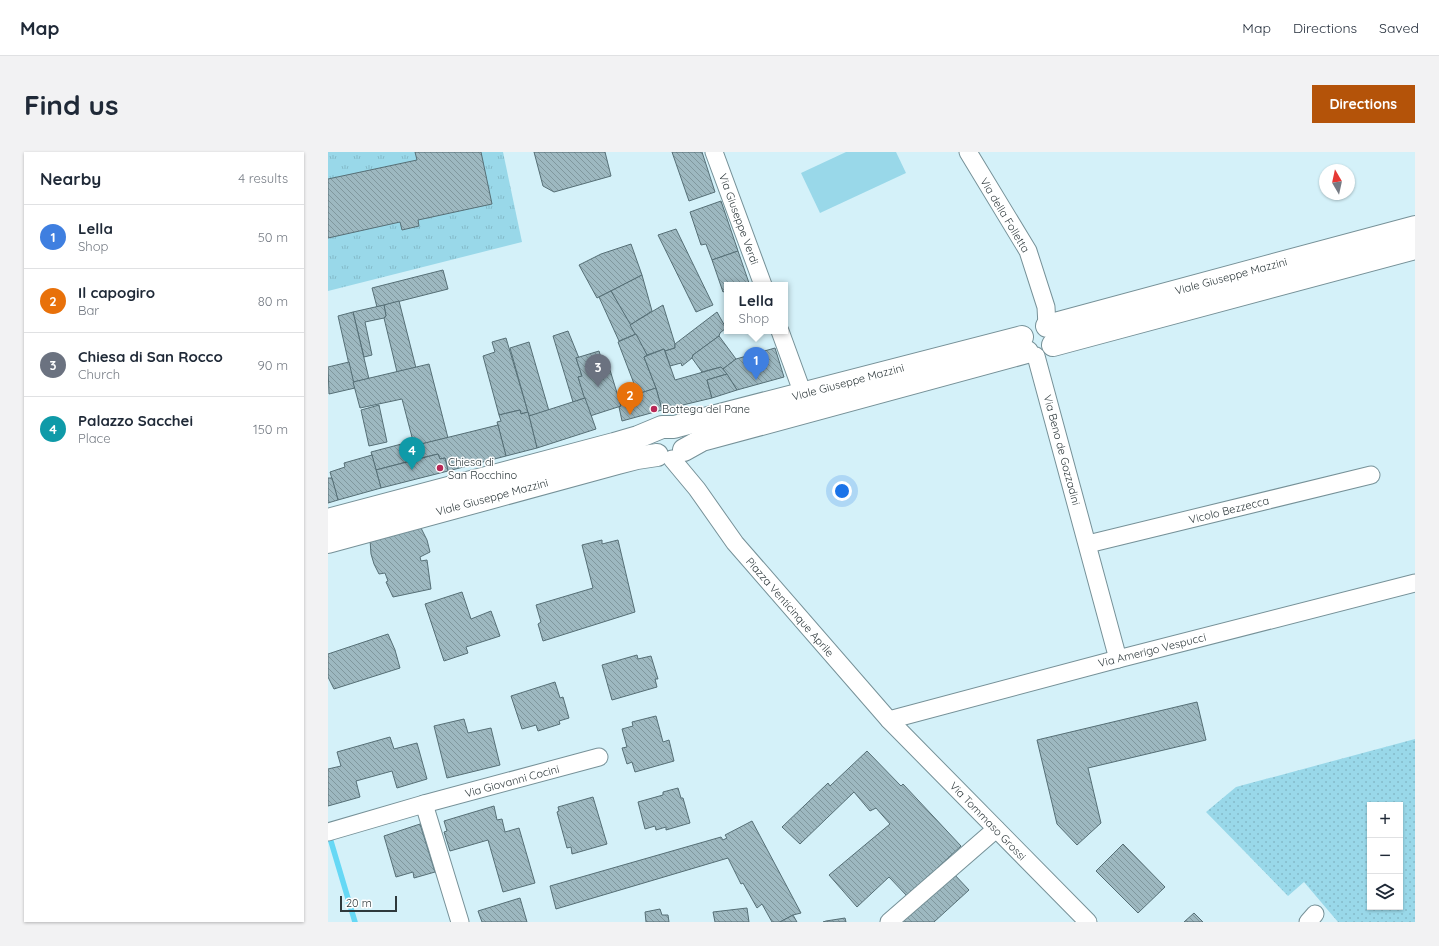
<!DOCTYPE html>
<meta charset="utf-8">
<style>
:root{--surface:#fff;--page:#f2f2f3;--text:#1f2937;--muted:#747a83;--line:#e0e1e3;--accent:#b45309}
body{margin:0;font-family:Quicksand,sans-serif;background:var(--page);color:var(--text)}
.controls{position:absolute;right:12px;bottom:12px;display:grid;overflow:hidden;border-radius:0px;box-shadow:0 1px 3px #0004}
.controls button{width:36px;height:36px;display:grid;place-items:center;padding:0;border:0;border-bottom:1px solid var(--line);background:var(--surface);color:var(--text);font:20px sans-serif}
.compass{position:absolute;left:991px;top:12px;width:36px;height:36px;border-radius:50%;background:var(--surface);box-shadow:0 1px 3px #0004;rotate:351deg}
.scale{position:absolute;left:12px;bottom:10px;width:57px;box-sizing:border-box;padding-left:4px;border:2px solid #2e393c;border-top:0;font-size:11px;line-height:14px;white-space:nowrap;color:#2e393c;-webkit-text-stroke:3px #fff;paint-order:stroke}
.you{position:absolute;left:514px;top:339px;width:14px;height:14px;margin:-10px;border:3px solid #fff;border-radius:50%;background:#1a73e8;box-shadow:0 0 0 6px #1a73e833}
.badge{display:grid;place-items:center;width:26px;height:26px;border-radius:50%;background:var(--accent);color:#fff;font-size:13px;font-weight:700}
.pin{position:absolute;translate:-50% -33px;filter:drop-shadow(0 1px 2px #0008)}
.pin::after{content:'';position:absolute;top:21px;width:14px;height:12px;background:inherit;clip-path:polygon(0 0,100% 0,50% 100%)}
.popup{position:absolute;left:396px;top:130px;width:64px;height:52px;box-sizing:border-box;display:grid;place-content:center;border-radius:0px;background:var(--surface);filter:drop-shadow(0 1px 3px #0005);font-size:13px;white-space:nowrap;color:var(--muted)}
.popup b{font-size:15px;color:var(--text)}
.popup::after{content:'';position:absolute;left:50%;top:100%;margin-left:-8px;border:8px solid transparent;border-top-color:var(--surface)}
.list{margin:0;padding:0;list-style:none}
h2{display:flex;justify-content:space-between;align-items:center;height:52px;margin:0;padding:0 16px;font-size:17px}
h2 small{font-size:13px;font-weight:400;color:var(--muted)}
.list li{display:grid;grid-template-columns:26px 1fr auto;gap:12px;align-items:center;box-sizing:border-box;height:64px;padding:0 16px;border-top:1px solid var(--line)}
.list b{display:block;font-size:15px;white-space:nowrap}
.list p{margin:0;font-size:13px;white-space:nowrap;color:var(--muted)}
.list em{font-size:13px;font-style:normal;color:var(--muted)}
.icon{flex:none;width:22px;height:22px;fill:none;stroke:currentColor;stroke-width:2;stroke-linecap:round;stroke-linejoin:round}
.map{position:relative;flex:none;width:1087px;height:770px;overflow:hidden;border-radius:0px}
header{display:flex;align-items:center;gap:24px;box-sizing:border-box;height:56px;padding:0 20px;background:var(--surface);border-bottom:1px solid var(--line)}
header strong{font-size:19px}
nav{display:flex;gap:22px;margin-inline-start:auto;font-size:14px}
.intro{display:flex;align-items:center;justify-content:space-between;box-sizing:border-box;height:96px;padding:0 24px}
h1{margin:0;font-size:28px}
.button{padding:10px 18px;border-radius:0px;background:var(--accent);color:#fff;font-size:14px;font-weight:700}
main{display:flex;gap:24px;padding:0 24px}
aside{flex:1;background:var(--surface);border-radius:0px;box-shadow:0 1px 3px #0004}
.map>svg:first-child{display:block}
.grass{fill:url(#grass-tufts)}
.park{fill:url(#park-dots);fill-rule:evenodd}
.pitch{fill:#99d8e9}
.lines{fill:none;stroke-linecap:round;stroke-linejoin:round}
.stream{stroke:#66d8f5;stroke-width:5.5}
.building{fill:url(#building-back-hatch);stroke:#566f76}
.street-casing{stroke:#769198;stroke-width:19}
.secondary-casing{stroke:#769198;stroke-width:24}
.street{stroke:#fff;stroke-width:17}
.secondary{stroke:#fff;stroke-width:22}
.poi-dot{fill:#b82857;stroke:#fff;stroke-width:1.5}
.labels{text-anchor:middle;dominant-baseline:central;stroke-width:3;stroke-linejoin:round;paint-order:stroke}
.street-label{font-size:11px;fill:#2e393c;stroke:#fff}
.poi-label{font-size:11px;fill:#2e393c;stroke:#fff;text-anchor:start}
</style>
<header>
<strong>Map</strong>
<nav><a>Map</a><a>Directions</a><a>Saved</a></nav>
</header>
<div class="intro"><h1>Find us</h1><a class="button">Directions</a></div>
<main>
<aside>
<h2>Nearby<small>4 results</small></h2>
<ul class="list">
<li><span class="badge" style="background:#3f7fe0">1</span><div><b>Lella</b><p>Shop</p></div><em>50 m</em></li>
<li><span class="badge" style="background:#e8710a">2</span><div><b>Il capogiro</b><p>Bar</p></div><em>80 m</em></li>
<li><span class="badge" style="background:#6b7280">3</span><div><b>Chiesa di San Rocco</b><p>Church</p></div><em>90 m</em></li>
<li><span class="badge" style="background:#0f9aa8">4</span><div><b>Palazzo Sacchei</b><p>Place</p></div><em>150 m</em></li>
</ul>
</aside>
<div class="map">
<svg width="1087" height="770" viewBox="0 0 1087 770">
<defs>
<pattern id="grass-tufts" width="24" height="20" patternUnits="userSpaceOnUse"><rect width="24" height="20" fill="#99d8e9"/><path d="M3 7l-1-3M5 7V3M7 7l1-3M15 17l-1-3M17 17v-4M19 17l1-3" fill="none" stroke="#84bac9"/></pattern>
<pattern id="park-dots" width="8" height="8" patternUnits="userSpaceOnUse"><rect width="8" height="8" fill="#99d8e9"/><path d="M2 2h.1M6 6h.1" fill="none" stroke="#84bac9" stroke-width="1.8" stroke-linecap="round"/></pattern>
<pattern id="building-back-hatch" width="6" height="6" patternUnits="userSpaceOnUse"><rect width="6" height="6" fill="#9db8c0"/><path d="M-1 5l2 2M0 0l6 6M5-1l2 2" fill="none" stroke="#80979d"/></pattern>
</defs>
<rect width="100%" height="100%" fill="#d4f1f9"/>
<!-- grass -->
<polygon class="grass" points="0,0 175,0 194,90 0,139"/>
<!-- park -->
<path class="park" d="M1087,587v183h-77l-34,-40 -16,14 -82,-84 30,-25zM1042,653h30v102h-30z"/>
<!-- pitch -->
<polygon class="pitch" points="518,0 568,0 578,21 492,61 473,21"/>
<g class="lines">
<!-- stream -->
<polyline class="stream" points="2,686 27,770"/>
</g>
<!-- building -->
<g class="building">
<polygon points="87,0 153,0 164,52 90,68 91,74 74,78 72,70 0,86 0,27 89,8"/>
<polygon points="206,0 277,0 283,24 226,40 215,34"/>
<polygon points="344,0 374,0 387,40 361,49"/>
<polygon points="393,49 410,99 384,108 378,92 373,93 362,60"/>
<polygon points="348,77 385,153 368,160 330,83"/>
<polygon points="303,92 314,123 269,146 251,113 273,102"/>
<polygon points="410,99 421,131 415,133 399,133 399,138 395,140 384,108"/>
<polygon points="115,118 120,137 49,155 44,136"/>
<polygon points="314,123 324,159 302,173 283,139"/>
<polygon points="283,139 308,182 291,189 271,145"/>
<polygon points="71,149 88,216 69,220 56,166 58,164 56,153"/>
<polygon points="56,153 58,164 56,166 37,170 44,203 36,205 25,160"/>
<polygon points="335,153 347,192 347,196 337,199 336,197 319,203 302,173"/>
<polygon points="25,160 41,227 25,230 10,164"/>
<polygon points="389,160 398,176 392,181 391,184 365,203 364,206 354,214 353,211 342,214 337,199 347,196 347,192"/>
<polygon points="240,179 251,206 248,206 254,224 250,225 257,246 245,250 225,184"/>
<polygon points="308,182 319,203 316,205 328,236 310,242 290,190"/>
<polygon points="391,184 408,207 395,217 393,215 374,220 364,206 365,203"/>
<polygon points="178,186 200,260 193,262 192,258 171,263 155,204 167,200 164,190"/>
<polygon points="201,190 221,259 201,264 182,196"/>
<polygon points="447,196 456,225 409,238 395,217 408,207"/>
<polygon points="336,197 347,228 393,215 399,222 379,228 384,246 334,258 328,236 316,205"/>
<polygon points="271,199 277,219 282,218 293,254 262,264 250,225 254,224 248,206"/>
<polygon points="21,210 27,236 1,242 0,215"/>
<polygon points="101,212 120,286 89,293 93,306 48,318 43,300 85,289 74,247 32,256 25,230"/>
<polygon points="399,222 409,238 384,246 379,228"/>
<polygon points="328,236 334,258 294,269 291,255 293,254 291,248"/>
<polygon points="257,246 268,277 209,296 201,264"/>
<polygon points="51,253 59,290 41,294 33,258"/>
<polygon points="192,258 193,262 200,260 209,296 178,304 169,270 173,269 171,263"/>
<polygon points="170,273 178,304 120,319 117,306 112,307 110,302 93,306 89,293"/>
<polygon points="110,302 112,307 117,306 120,319 53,336 48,318"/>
<polygon points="44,303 53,336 10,348 2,320 17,315 16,311"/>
<polygon points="0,326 4,326 10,348 0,351"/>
<polygon points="93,376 99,388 102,400 92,405 93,409 99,408 103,437 65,445 58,430 60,429 57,421 51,422 46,412 43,402 42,388"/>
<polygon points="274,388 274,392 290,388 307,460 215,489 210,472 213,470 208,453 265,436 254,393"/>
<polygon points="134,440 143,467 163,459 172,484 138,495 140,501 116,509 97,452"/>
<polygon points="60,482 67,498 72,516 6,537 0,525 0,502"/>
<polygon points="309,503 310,507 323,504 330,527 327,527 329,535 284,548 274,513"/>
<polygon points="227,530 232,546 235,545 241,566 231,569 232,572 210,579 208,573 194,577 183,544"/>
<polygon points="869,550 878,588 760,616 773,671 749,693 729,672 709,588"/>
<polygon points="328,564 335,590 341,588 346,609 307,620 304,610 299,612 294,596 299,595 294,577 305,574 304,570"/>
<polygon points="136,567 140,581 163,576 172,613 119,626 106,574"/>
<polygon points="62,585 66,597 89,591 99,627 69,636 64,619 28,629 32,645 0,654 0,617 13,614 9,600"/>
<polygon points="539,599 573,634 575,632 633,694 579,744 561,725 529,755 501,723 562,672 548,656 542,659 526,640 472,692 454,675 500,631 502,634"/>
<polygon points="350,636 353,646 355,646 362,671 338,678 338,675 328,678 327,674 317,677 310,650 335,643 335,640"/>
<polygon points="265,645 279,692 244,702 243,695 239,696 229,660 231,659 230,655"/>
<polygon points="166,654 169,668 174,667 177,680 191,676 207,731 175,740 160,688 122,699 116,680 119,679 116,669"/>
<polygon points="424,669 473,761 465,763 452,770 444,770 434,752 429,756 415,731 413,732 400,706 228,757 222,734 393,685 395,688 399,686 397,683"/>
<polygon points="92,672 107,720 86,726 85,720 68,725 56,684"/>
<polygon points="795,692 837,735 810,761 768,719"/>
<polygon points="625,721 641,738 606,770 572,770"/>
<polygon points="192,746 199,770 154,770 150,759"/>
<polygon points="419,756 421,770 387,770 385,760"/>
<polygon points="332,757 334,763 340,763 341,770 318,770 317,760"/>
<polygon points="866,761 875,770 856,770"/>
<polygon points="465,763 469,770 452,770"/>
<polygon points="517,766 518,770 495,770 498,769"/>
</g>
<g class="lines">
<!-- street casing -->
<g class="street-casing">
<g id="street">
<polyline points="386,0 435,133"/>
<polyline points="640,0 700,99 718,155 719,174"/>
<polyline points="452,179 475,242"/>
<polyline points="708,204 790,507"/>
<polyline points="344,307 369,337 407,391 561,568 760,770"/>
<polyline points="760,392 1043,323"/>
<polyline points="561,568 790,507 1087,431"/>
<polyline points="96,652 271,605"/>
<polyline points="0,680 96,652 132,770"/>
<polyline points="561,770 668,677"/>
<polyline points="980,770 987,762"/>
</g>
</g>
<!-- secondary casing -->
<g class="secondary-casing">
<g id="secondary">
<polyline points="719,174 1087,75"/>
<polyline points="725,193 1087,96"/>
<polyline points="356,298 374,288 699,200"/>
<polyline points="0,368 286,292 310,285 334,275 346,275 372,268 694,185"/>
<polyline points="0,390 290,311 309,306 329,303"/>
</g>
</g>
<!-- street -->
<use href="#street" class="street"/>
<!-- secondary -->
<use href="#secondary" class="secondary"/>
</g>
<!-- markers -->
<g class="poi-dot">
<circle cx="326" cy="257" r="4"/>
<circle cx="112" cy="316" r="4"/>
</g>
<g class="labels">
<!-- street labels -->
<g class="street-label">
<text transform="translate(677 63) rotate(59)">Via della Folletta</text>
<text transform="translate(411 67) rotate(70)">Via Giuseppe Verdi</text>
<text transform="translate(903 124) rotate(-15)">Viale Giuseppe Mazzini</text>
<text transform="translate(520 230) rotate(-15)">Viale Giuseppe Mazzini</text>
<text transform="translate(734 298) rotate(75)">Via Beno de Gozzadini</text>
<text transform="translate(164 345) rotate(-15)">Viale Giuseppe Mazzini</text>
<text transform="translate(901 358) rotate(-14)">Vicolo Bezzecca</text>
<text transform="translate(462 455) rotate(49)">Piazza Venticinque Aprile</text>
<text transform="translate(824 498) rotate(-14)">Via Amerigo Vespucci</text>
<text transform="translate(184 629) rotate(-15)">Via Giovanni Cocini</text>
<text transform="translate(660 669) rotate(46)">Via Tommaso Grossi</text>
</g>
<!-- poi labels -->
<g class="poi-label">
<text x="334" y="257">Bottega del Pane</text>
<text x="120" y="310">Chiesa di<tspan x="120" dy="13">San Rocchino</tspan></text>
</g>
</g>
</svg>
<div class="controls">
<button>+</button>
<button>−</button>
<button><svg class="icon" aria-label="layers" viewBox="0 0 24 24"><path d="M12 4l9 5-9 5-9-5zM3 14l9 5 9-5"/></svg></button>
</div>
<svg class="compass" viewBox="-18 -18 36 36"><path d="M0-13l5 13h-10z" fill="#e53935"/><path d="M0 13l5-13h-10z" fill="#747a83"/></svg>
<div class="scale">20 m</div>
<div class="you"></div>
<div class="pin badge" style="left:428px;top:228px;background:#3f7fe0">1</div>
<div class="popup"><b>Lella</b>Shop</div>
<div class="pin badge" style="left:302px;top:263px;background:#e8710a">2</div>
<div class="pin badge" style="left:270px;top:235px;background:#6b7280">3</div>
<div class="pin badge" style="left:84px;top:318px;background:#0f9aa8">4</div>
</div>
</main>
